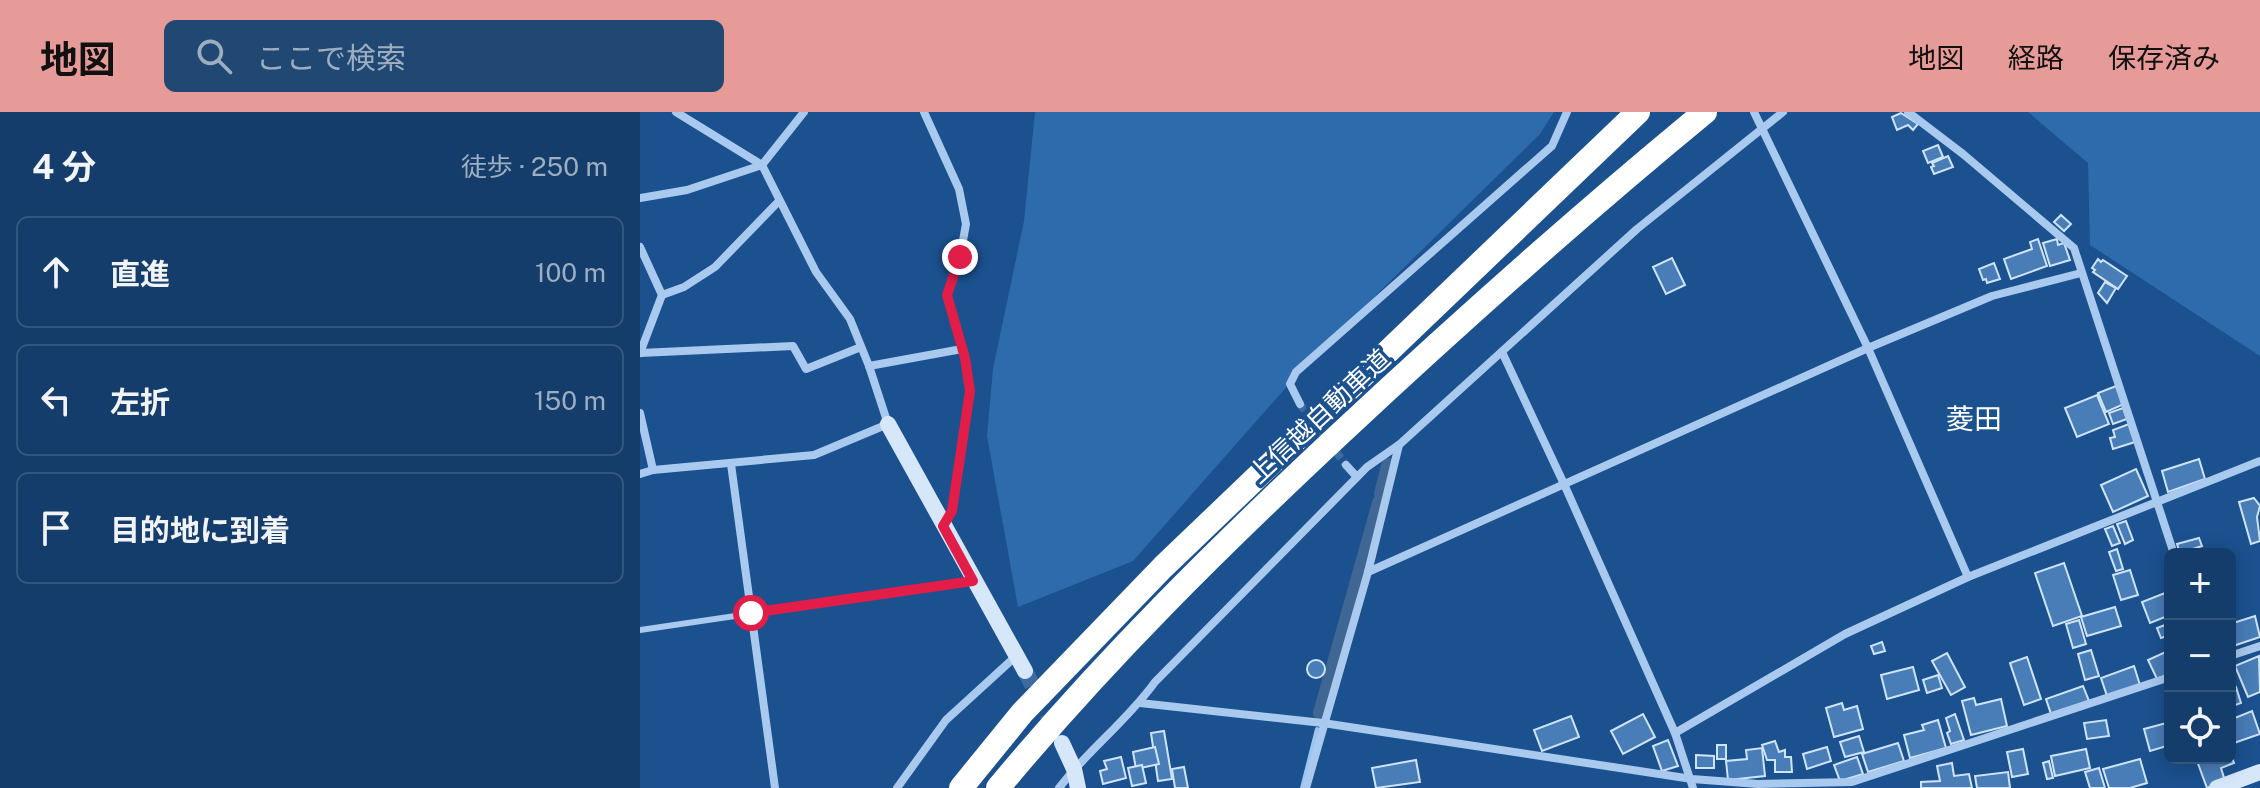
<!DOCTYPE html>
<html lang="ja">
<meta charset="utf-8">
<style>
:root{--surface:#143d6b;--page:#214873;--text:#f1f3f6;--muted:#9daec1;--line:#33567e;--accent:#e69b98}
body{margin:0;font-family:"Public Sans","Noto Sans JP",sans-serif;background:var(--page);color:var(--text)}
.controls{position:absolute;right:24px;bottom:24px;display:grid;overflow:hidden;border-radius:12px;box-shadow:0 4px 20px #0003}
.controls button{width:72px;height:72px;display:grid;place-items:center;padding:0;border:0;border-bottom:2px solid var(--line);background:var(--surface);color:var(--text);font:40px sans-serif}
.stop{position:absolute;width:24px;height:24px;margin:-18px;border:6px solid #e11d48;border-radius:50%;background:#fff}
.stop.end{background:#e11d48;border-color:#fff;box-shadow:0 2px 8px #0008}
.list{margin:0;padding:0;list-style:none}
h2{display:flex;justify-content:space-between;align-items:center;height:104px;margin:0;padding:0 32px;font-size:34px}
h2 small{font-size:26px;font-weight:400;color:var(--muted)}
.list li{display:grid;grid-template-columns:52px 1fr auto;gap:24px;align-items:center;box-sizing:border-box;height:112px;margin:0 16px 16px;padding:0 16px;border:2px solid var(--line);border-radius:12px}
.list b{display:block;font-size:30px;white-space:nowrap}
.list em{font-size:26px;font-style:normal;color:var(--muted)}
.icon{flex:none;width:44px;height:44px;fill:none;stroke:currentColor;stroke-width:2;stroke-linecap:round;stroke-linejoin:round}
.map{position:relative;flex:none;width:1620px;height:676px;overflow:hidden}
header{display:flex;align-items:center;gap:48px;box-sizing:border-box;height:112px;padding:0 40px;background:var(--accent);color:#111}
header strong{font-size:38px}
nav{display:flex;gap:44px;margin-inline-start:auto;font-size:28px}
.search{width:560px;height:72px;background:var(--page);display:flex;align-items:center;gap:20px;box-sizing:border-box;padding:0 28px;border-radius:12px;color:var(--muted);font-size:30px}
main{display:flex}
aside{flex:1;background:var(--surface)}
.map>svg:first-child{display:block}
.green{fill:#2e6bad}
.lines{fill:none;stroke-linecap:round;stroke-linejoin:round}
.stream{stroke:#9cc5f0;stroke-width:4}
.canal{stroke:#406693;stroke-width:16}
.building{fill:#487db8;stroke:#cfe4fa;stroke-width:2}
.street-tunnel{stroke:#3d6ba0;stroke-width:8;stroke-dasharray:8 4;stroke-linecap:butt}
.secondary-tunnel{stroke:#3d6ba0;stroke-width:16;stroke-dasharray:16 8;stroke-linecap:butt}
.lane{stroke:#a9caee;stroke-width:6}
.street{stroke:#a9caee;stroke-width:8}
.secondary{stroke:#d6e7fa;stroke-width:16}
.highway{stroke:#fff;stroke-width:24}
.route{stroke:#e11d48;stroke-width:10}
.labels{text-anchor:middle;dominant-baseline:central;stroke-width:7;stroke-linejoin:round;paint-order:stroke}
.street-label{font-size:26px;fill:#fff;stroke:#1b518f}
.neighbourhood-label{font-size:28px;fill:#fff;stroke:#1b518f}
</style>
<header>
<strong>地図</strong>
<div class="search"><svg class="icon" aria-label="search" viewBox="0 0 24 24"><circle cx="10" cy="10" r="6"/><path d="M15 15l6 6"/></svg>ここで検索</div>
<nav><a>地図</a><a>経路</a><a>保存済み</a></nav>
</header>
<main>
<aside>
<h2>4 分<small>徒歩 · 250 m</small></h2>
<ul class="list">
<li><svg class="icon" aria-label="ahead" viewBox="0 0 24 24"><path d="M12 20V5M6 11l6-6 6 6"/></svg><div><b>直進</b></div><em>100 m</em></li>
<li><svg class="icon" aria-label="left" viewBox="0 0 24 24"><path d="M17 20v-9H6M10 6l-5 5 5 5"/></svg><div><b>左折</b></div><em>150 m</em></li>
<li><svg class="icon" aria-label="arrive" viewBox="0 0 24 24"><path d="M6 21V4h12l-3 4 3 4H6"/></svg><div><b>目的地に到着</b></div></li>
</ul>
</aside>
<div class="map">
<svg width="1620" height="676" viewBox="0 0 1620 676">
<rect width="100%" height="100%" fill="#1b518f"/>
<!-- green -->
<g class="green">
<polygon points="395,0 914,0 900,22 672,246 493,449 378,495 347,324 353,257 384,109"/>
<polygon points="1388,0 1620,0 1620,244 1450,133 1448,51"/>
</g>
<g class="lines">
<!-- stream -->
<polyline class="stream" points="662,676 677,617"/>
<!-- canal -->
<g class="canal">
<polyline points="742,382 749,354"/>
<polyline points="681,601 740,391"/>
</g>
</g>
<!-- building -->
<g class="building">
<polygon points="1261,1 1278,12 1273,18 1268,13 1257,18 1252,5"/>
<polygon points="1298,33 1303,45 1288,51 1283,39"/>
<polygon points="1308,44 1313,55 1294,62 1291,55 1294,54 1292,51"/>
<polygon points="1421,103 1431,112 1424,119 1414,110"/>
<polygon points="1398,127 1407,154 1371,167 1364,147 1392,137 1390,130"/>
<polygon points="1417,127 1418,133 1424,131 1430,148 1410,154 1403,131"/>
<polygon points="1032,146 1045,173 1026,182 1013,155"/>
<polygon points="1458,147 1461,150 1463,148 1487,164 1478,177 1453,160 1455,158 1452,156"/>
<polygon points="1354,151 1360,167 1347,171 1346,167 1343,168 1339,157"/>
<polygon points="1465,170 1476,176 1467,191 1458,181"/>
<polygon points="1476,274 1484,292 1466,300 1458,281"/>
<polygon points="1457,283 1469,312 1437,325 1425,296"/>
<polygon points="1483,296 1487,307 1473,312 1469,301"/>
<polygon points="1489,312 1495,330 1473,337 1470,326 1475,325 1473,318"/>
<polygon points="1559,347 1565,367 1528,380 1522,359"/>
<polygon points="1496,357 1508,384 1473,400 1461,373"/>
<polygon points="1614,386 1620,394 1617,405 1620,429 1611,432 1599,390"/>
<polygon points="1486,409 1493,428 1485,432 1477,412"/>
<polygon points="1473,414 1480,431 1472,434 1465,417"/>
<polygon points="1559,426 1562,434 1540,441 1537,432"/>
<polygon points="1477,437 1483,457 1476,459 1469,440"/>
<polygon points="1424,451 1442,504 1413,514 1395,461"/>
<polygon points="1490,458 1498,483 1481,488 1473,463"/>
<polygon points="1530,479 1530,503 1510,511 1502,490"/>
<polygon points="1475,495 1481,514 1447,524 1441,505"/>
<polygon points="1615,504 1620,525 1590,535 1590,512"/>
<polygon points="1439,508 1446,532 1433,536 1426,512"/>
<polygon points="1530,511 1530,523 1521,526 1517,516"/>
<polygon points="1242,530 1245,539 1234,542 1231,534"/>
<polygon points="1451,538 1459,564 1445,568 1438,542"/>
<polygon points="1530,538 1530,562 1517,567 1508,548"/>
<polygon points="1307,541 1325,575 1311,583 1292,549"/>
<polygon points="1619,544 1620,580 1608,585 1595,554"/>
<polygon points="1387,545 1401,587 1384,593 1370,551"/>
<circle cx="676" cy="557" r="9"/>
<polygon points="1494,554 1500,573 1467,584 1461,566"/>
<polygon points="1273,555 1279,578 1247,587 1241,563"/>
<polygon points="1298,563 1302,576 1287,581 1283,568"/>
<polygon points="1443,574 1449,589 1411,602 1406,587"/>
<polygon points="1596,575 1601,591 1590,595 1590,577"/>
<polygon points="1334,586 1336,593 1361,587 1367,614 1331,623 1322,589"/>
<polygon points="1202,591 1204,598 1217,594 1223,617 1194,625 1186,596"/>
<polygon points="1612,599 1620,622 1591,632 1590,608"/>
<polygon points="1003,602 1015,625 983,642 971,619"/>
<polygon points="1315,602 1324,628 1311,632 1307,621 1310,619 1306,606"/>
<polygon points="931,604 939,625 902,639 894,618"/>
<polygon points="1298,608 1306,636 1270,646 1264,623 1284,618 1282,613"/>
<polygon points="1466,608 1469,624 1447,627 1444,611"/>
<polygon points="1530,610 1530,633 1510,639 1504,617"/>
<polygon points="524,619 532,667 518,669 511,621"/>
<polygon points="1219,624 1224,640 1205,645 1200,630"/>
<polygon points="1028,628 1038,654 1022,659 1013,634"/>
<polygon points="1135,629 1139,640 1145,638 1145,645 1151,645 1152,660 1135,660 1135,648 1127,648 1122,633"/>
<polygon points="1258,631 1264,649 1228,660 1222,642"/>
<rect x="1077" y="633" width="9" height="14"/>
<polygon points="515,635 519,652 496,657 493,640"/>
<polygon points="1187,635 1191,649 1167,657 1163,642"/>
<polygon points="1122,636 1125,664 1088,668 1086,649 1107,647 1106,638"/>
<polygon points="1383,637 1388,662 1372,665 1367,640"/>
<polygon points="1446,637 1450,656 1415,664 1411,644"/>
<polygon points="1590,641 1594,651 1581,656 1585,669 1567,676 1557,649 1590,646"/>
<polygon points="1056,643 1074,644 1074,656 1056,656"/>
<polygon points="481,645 486,666 463,672 460,659 467,657 464,649"/>
<polygon points="1217,645 1223,662 1200,669 1194,653"/>
<polygon points="1500,647 1507,671 1490,676 1469,676 1463,657"/>
<polygon points="776,648 780,670 736,676 732,656"/>
<polygon points="1409,649 1413,666 1407,667 1403,651"/>
<polygon points="1312,651 1314,664 1329,662 1332,676 1281,676 1281,670 1300,669 1297,654"/>
<polygon points="502,653 506,671 492,674 488,656"/>
<polygon points="544,655 548,676 535,676 532,657"/>
<polygon points="1459,656 1465,676 1450,676 1445,660"/>
<polygon points="1368,660 1370,676 1337,676 1335,664"/>
</g>
<g class="lines">
<!-- street-tunnel -->
<polyline class="street-tunnel" points="660,292 706,353"/>
<!-- secondary-tunnel -->
<polyline class="secondary-tunnel" points="385,559 416,619"/>
<!-- lane -->
<polyline class="lane" points="0,518 333,469"/>
<!-- street -->
<g class="street">
<polyline points="284,0 319,77 326,112 320,145 307,183 325,246 330,279 312,399 303,414"/>
<polyline points="1114,0 1228,236 1328,465"/>
<polyline points="1268,0 1323,42 1434,136 1534,442"/>
<polyline points="0,86 47,78 122,53 164,0"/>
<polyline points="0,135 22,183 0,241"/>
<polyline points="22,183 44,175 75,155 139,89"/>
<polyline points="862,240 924,372 1035,621 1053,676"/>
<polyline points="0,241 153,234 166,257 221,235"/>
<polyline points="229,254 322,237"/>
<polyline points="660,292 650,272 656,260 912,34 927,0"/>
<polyline points="0,301 13,358"/>
<polyline points="91,352 135,676"/>
<polyline points="706,353 717,365"/>
<polyline points="0,362 13,358 174,343 248,312 229,254 210,207 176,160 122,53 36,0"/>
<polyline points="728,460 1228,236 1352,184 1441,161"/>
<polyline points="1590,544 1620,534"/>
<polyline points="500,591 683,611 1052,667 1118,672 1212,670 1530,565"/>
<polyline points="1035,621 1205,522 1328,465 1620,349"/>
<polyline points="257,676 306,608 375,545"/>
<path d="M419,676c29,-38 68,-67 96,-106l212,-215 33,-23 237,-215 146,-117"/>
<polyline points="666,676 728,460 759,333"/>
</g>
<!-- secondary -->
<g class="secondary">
<polyline points="248,312 385,559"/>
<polyline points="422,631 434,657 438,676"/>
<polyline points="1577,676 1620,660"/>
</g>
<!-- highway -->
<g class="highway">
<polyline points="321,676 382,601 523,455 998,0"/>
<path d="M358,676c106,-128 223,-243 344,-356 118,-110 239,-218 363,-320"/>
</g>
</g>
<g class="lines">
<!-- route -->
<polyline class="route" points="111,501 333,469 303,414 312,399 330,279 325,246 307,183 320,145"/>
</g>
<g class="labels">
<!-- street labels -->
<g class="street-label">
<text transform="translate(679 304) rotate(-43)">上信越自動車道</text>
</g>
<!-- neighbourhood labels -->
<g class="neighbourhood-label">
<text x="1334" y="306">菱田</text>
</g>
</g>
</svg>
<div class="controls">
<button>+</button>
<button>−</button>
<button><svg class="icon" aria-label="locate" viewBox="0 0 24 24"><circle cx="12" cy="12" r="6"/><path d="M12 2v4M12 18v4M2 12h4M18 12h4"/></svg></button>
</div>
<div class="stop" style="left:111px;top:501px"></div>
<div class="stop end" style="left:320px;top:145px"></div>
</div>
</main>
